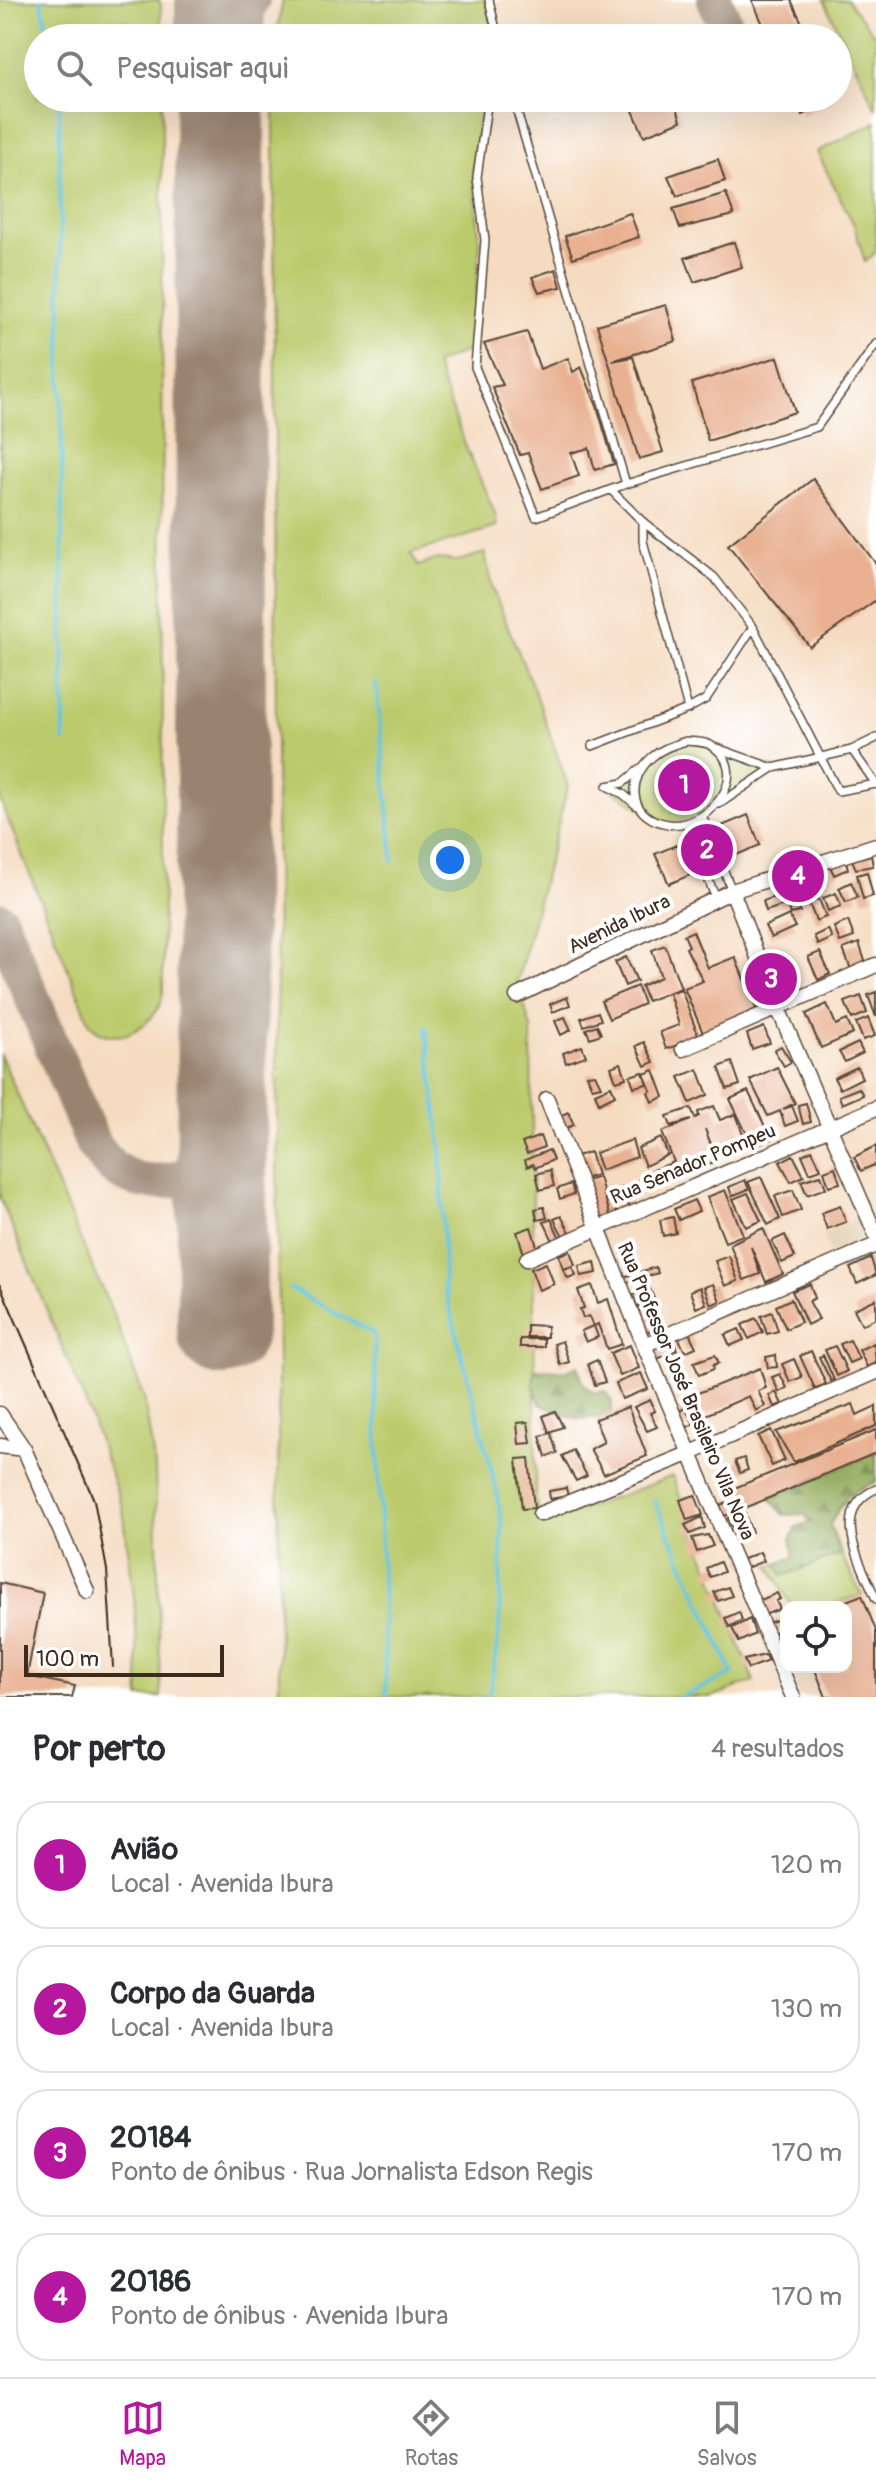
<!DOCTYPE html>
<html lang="pt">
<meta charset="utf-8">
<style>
:root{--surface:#fff;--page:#f2f2f3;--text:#2b2b33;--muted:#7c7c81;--line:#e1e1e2;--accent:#b5179e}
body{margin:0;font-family:Pangolin,sans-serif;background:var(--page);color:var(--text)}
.controls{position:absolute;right:24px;bottom:24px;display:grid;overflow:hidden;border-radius:16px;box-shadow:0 8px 32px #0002}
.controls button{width:72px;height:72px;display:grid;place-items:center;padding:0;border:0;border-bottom:2px solid var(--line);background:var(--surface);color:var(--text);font:40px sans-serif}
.scale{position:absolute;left:24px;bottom:20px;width:200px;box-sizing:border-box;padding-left:8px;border:4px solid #3b2a1e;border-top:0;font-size:22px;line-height:28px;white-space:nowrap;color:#3b2a1e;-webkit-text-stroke:6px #fff;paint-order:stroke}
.you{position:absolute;left:450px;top:860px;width:28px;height:28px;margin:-20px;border:6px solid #fff;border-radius:50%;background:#1a73e8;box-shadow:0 0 0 12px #1a73e833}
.badge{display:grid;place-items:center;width:52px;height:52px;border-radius:50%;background:var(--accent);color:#fff;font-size:26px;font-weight:700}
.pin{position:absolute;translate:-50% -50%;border:4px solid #fff;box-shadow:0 2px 8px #0006}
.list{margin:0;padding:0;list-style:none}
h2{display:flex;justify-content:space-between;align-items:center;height:104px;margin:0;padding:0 32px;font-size:34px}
h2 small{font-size:26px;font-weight:400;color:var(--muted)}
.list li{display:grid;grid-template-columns:52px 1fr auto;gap:24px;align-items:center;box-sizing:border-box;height:128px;margin:0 16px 16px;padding:0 16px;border:2px solid var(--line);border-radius:32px}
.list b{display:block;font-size:30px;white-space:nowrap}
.list p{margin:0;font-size:26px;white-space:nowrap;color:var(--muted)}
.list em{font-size:26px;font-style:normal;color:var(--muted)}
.icon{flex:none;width:44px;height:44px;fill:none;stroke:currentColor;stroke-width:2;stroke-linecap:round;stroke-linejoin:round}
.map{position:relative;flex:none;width:876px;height:1697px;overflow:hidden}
.search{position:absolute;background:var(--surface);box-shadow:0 8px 32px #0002;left:24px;right:24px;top:24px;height:88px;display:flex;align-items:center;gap:20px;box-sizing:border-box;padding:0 28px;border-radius:44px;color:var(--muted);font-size:30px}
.sheet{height:680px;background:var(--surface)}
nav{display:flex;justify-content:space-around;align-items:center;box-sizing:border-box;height:112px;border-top:2px solid var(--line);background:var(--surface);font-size:22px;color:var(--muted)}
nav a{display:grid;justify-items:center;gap:4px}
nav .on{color:var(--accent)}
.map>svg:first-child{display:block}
.built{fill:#e3d1b4}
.grass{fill:#bbca6c;stroke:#7b7a45;stroke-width:2}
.forest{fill:url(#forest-firs);stroke:#686c3f;stroke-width:2}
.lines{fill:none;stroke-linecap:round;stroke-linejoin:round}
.stream{stroke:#60c4dd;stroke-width:4}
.taxiway{stroke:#988370;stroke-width:36}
.runway{stroke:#988370;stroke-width:90}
.building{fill:#e9b192}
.service-casing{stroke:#574536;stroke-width:10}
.minor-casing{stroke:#574536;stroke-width:17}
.service{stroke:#fff;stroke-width:7}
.minor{stroke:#fff;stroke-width:14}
.tram{stroke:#3b2a1e;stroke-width:2}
.labels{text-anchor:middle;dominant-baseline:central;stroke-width:8;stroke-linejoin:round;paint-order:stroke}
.street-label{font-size:20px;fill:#3b2a1e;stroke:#fff}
</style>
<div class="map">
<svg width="876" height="1697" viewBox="0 0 876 1697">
<defs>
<pattern id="forest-firs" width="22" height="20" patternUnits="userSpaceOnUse" patternTransform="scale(2)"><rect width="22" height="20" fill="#94ae60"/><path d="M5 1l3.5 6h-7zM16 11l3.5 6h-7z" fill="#7a8e4f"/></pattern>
</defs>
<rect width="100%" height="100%" fill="#fff"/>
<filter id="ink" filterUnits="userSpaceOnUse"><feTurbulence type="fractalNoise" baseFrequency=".0125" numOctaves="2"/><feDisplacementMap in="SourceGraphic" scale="16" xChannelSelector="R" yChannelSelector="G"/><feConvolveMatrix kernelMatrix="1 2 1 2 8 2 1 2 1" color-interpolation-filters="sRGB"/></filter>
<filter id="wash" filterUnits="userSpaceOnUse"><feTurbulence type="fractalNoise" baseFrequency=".006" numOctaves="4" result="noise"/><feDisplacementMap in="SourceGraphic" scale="32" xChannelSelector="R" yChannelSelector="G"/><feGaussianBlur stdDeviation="1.8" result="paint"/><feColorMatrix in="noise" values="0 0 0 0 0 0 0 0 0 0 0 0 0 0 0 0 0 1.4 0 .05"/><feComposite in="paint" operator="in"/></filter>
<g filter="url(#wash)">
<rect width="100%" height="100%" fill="#f5dcc1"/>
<!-- built -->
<polygon class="built" points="858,1219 866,1236 831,1254 822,1234"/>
<!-- grass -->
<g class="grass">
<path d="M0,0h159l2,6v32h-123v60h124l1,896c-6,31 -48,58 -73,30l-90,-224z"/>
<polygon points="283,0 486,0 494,38 276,38"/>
<polygon points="824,0 847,0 876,37 876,109"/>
<polygon points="274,98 484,98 480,109 473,178 480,242 472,349 435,364 468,452 495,513 497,527 411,553 418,566 438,559 458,561 485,553 492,588 537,697 568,786 517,982 531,1028 536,1503 545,1524 672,1476 754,1681 712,1697 279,1697"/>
<polygon points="876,122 876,252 865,262 854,225 817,152"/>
<polygon points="686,741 703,742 773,768 717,805 703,818 662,823 607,786 623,783 654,755"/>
<polygon points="0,1054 116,1321 144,1398 155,1467 161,1697 140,1697 134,1597 123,1509 86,1404 0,1198"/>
<polygon points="841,1554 862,1595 822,1607 792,1607 769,1565 777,1564 783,1576"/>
</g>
<!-- forest -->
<g class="forest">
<path d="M578,1365l5,18 11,10 11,-2 7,10v12c-32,11 -42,4 -72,-9l-7,-20 2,-15 31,2z"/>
<path d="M876,1453v29c-26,9 -34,18 -46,43l11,29 -58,22 -6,-12 17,-7 -3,-17 5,-13 15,-5 -7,-8 -20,1 -14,-17z"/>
</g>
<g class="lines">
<!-- stream -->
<g class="stream">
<polyline points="41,0 49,38"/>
<polyline points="59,98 64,741"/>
<polyline points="376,682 393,861"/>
<polyline points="426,1028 441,1147 444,1285 496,1488 502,1524 499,1632 489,1697"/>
<polyline points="290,1288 374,1334 386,1697"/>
<polyline points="654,1500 733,1674 681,1697"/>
</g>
<!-- taxiway -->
<g class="taxiway">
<polyline points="212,0 220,18"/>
<polyline points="715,0 731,38"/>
<polyline points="231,38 252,0"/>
<path d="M0,920l93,224c8,10 14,20 25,27 30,19 77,12 94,-20 7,-14 9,-28 10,-42"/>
</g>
<!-- runway -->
<g class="runway">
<polyline points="220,0 220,38"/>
<polyline points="220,98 222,1331"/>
</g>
</g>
<g id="blocks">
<!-- building -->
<g class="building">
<polygon points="752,0 791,0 809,38 769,38"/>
<polygon points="632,98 674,98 681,121 644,136 628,99"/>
<polygon points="795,98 835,98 802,115"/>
<polygon points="718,159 725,181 677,196 668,176"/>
<polygon points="726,193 734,215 680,228 673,209"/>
<polygon points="630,213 639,237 573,258 565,236"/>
<polygon points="734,242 742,267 694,282 685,258"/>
<polygon points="556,269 561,287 539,292 532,277"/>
<polygon points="666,305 676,341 612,361 633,357 663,452 639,459 597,325"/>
<polygon points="527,332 540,369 568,358 573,372 581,367 597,406 614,464 595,470 589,448 571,453 579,476 542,489 528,453 520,455 492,387 503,385 484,344"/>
<polygon points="778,357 795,412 708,441 692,383"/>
<polygon points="813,479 876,564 876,600 810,647 728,545"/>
<polygon points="748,815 760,845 669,884 655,854"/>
<polygon points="871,855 873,866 856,869 852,860"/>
<polygon points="846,861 848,869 834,875 830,866"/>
<polygon points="867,872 873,896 863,899 857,875"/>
<polygon points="851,882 858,897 846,902 839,888"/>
<polygon points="813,885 817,897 804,901 800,889"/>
<polygon points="794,890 800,912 790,914 787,904 766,911 763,901"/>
<polygon points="836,893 841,906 828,911 823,898"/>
<polygon points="819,899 826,917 816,921 809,903"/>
<polygon points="789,915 795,927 771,938 765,926"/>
<polygon points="848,921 854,937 840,942 834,927"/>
<polygon points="828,929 832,938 818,945 814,936"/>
<polygon points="693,931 708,968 735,957 757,1011 703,1033 684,988 703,981 686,948 689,946 684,935"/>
<polygon points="859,943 867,967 852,972 843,949"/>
<polygon points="665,945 681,988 647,1001 641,986 661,977 652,950"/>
<polygon points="820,952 830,974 818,980 808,957"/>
<polygon points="626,957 637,981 625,986 615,962"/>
<polygon points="637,986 644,1004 609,1019 601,1001"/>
<polygon points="681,989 699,1038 666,1049 660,1032 679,1025 669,993"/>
<polygon points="876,992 876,1017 868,995"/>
<polygon points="861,996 867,1013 852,1019 845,1002"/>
<polygon points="567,997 570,1005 553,1012 550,1004"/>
<polygon points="827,1004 836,1025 847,1020 853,1034 821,1048 806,1014"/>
<polygon points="598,1012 601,1020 584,1026 581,1018"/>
<polygon points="565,1017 571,1030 561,1035 555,1021"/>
<polygon points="868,1018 875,1036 863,1040 856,1023"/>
<polygon points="597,1025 601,1034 590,1038 586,1029"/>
<polygon points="764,1027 770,1043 752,1049 747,1034"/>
<polygon points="644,1042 654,1062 645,1066 636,1046"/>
<polygon points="858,1043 863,1053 845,1062 839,1052"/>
<polygon points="582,1046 586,1056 566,1063 563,1053"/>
<polygon points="781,1046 791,1062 784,1066 774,1050"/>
<polygon points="732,1062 740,1085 727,1089 719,1067"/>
<polygon points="621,1063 626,1078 616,1081 611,1067"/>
<polygon points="777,1067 795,1103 783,1109 792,1106 798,1121 785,1126 780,1111 768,1116 750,1080"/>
<polygon points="857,1067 862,1078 840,1089 834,1078"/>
<polygon points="698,1069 708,1095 690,1103 679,1077"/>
<polygon points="654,1070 664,1097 652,1102 648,1092 651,1091 644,1074"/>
<polygon points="643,1072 647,1084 634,1087 630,1076"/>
<polygon points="595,1074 601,1086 592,1088 587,1075"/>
<polygon points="611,1086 615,1095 599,1103 595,1093"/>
<polygon points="859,1088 863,1095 842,1104 839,1096"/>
<polygon points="748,1091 771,1139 753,1147 730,1099"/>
<polygon points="806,1103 811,1122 803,1124 798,1105"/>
<polygon points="714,1106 720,1120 736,1114 744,1138 735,1141 739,1151 732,1154 728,1144 713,1149 705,1129 717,1161 654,1185 649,1172 674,1162 662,1132 691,1120 671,1126 667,1116 691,1108 695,1118 699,1116 698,1112"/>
<polygon points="568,1112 574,1125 564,1129 558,1117"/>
<polygon points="540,1136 544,1147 527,1154 522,1143"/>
<polygon points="661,1138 668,1155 645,1166 638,1148"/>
<polygon points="632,1140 637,1157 601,1170 595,1153"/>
<polygon points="876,1146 876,1164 861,1171 854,1157"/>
<polygon points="549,1150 553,1160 535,1168 533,1164 527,1167 525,1160"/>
<polygon points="812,1150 821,1169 810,1173 802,1155"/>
<polygon points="590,1152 597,1175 580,1180 573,1157"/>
<polygon points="793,1155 804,1176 791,1182 780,1162"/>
<polygon points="835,1167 840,1183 829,1186 824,1171"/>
<polygon points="550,1170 554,1186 540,1190 536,1174"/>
<polygon points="821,1175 826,1188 807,1195 801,1181"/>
<polygon points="599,1177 611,1218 596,1222 582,1182"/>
<polygon points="646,1177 650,1186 621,1199 617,1190"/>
<polygon points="761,1177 780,1219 768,1225 748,1182"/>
<polygon points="745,1180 749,1189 732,1196 729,1187"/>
<polygon points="571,1184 574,1194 560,1199 557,1189"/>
<polygon points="725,1190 743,1235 725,1242 707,1197"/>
<polygon points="793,1190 801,1210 783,1217 775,1196"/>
<polygon points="748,1193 761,1221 746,1227 733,1199"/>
<polygon points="626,1198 631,1210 619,1215 614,1204"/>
<polygon points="694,1200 699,1211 679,1220 674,1209"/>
<polygon points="840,1206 846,1222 827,1229 821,1213"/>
<polygon points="544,1207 547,1218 537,1220 535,1209"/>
<polygon points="561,1216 570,1232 563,1236 554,1219"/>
<polygon points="673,1217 676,1233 663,1236 660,1220"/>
<polygon points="551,1219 561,1240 554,1243 544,1222"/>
<polygon points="531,1227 538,1250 524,1254 517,1232"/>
<polygon points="763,1228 783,1274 766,1282 751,1247 760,1274 744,1280 730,1244"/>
<polygon points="785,1235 795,1257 782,1263 772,1241"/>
<polygon points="570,1251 575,1265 564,1269 572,1267 576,1275 568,1278 563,1269 559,1255"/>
<polygon points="729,1256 738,1281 725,1286 715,1261"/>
<polygon points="871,1258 876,1275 857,1284 850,1268"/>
<polygon points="595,1262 597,1273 581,1276 579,1266"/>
<polygon points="546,1263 554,1284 539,1290 531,1269"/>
<polygon points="656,1267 658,1273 622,1284 620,1278"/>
<polygon points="713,1284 720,1301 711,1305 704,1287"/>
<polygon points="810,1284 815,1298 809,1301 819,1319 807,1325 792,1291"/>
<polygon points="592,1285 598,1303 608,1299 622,1344 607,1349 598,1324 594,1326 598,1337 586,1342 581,1331 593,1326 589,1316 583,1318 580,1309 584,1308 578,1290"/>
<polygon points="700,1287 706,1304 696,1308 690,1291"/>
<polygon points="650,1289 655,1301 637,1307 633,1295"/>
<polygon points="791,1299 801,1322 786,1329 776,1306"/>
<polygon points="876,1299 876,1318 862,1325 854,1309"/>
<polygon points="655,1305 662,1327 641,1334 633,1313"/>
<polygon points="772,1312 778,1331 767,1334 761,1316"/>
<polygon points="756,1318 763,1332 749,1339 742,1325"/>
<polygon points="527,1325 547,1326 547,1337 527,1337"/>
<polygon points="687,1329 696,1347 685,1352 677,1334"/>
<polygon points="739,1329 744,1340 730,1346 725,1335"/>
<rect x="520" y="1339" width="24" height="8"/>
<polygon points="672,1339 677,1350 653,1361 648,1350"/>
<polygon points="850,1340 859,1359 849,1363 840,1344"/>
<polygon points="562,1341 569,1362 560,1365 554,1344"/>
<polygon points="874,1343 876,1362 867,1367 859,1350"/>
<polygon points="630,1345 639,1368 620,1376 610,1353"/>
<polygon points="835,1346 847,1371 837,1376 825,1350"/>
<polygon points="811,1351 826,1384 815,1389 800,1356"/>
<polygon points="715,1355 719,1363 713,1365 714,1369 699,1375 694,1362"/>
<polygon points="776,1355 777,1367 768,1368 766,1357"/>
<polygon points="823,1355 834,1380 831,1381 819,1357"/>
<polygon points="794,1359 802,1377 790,1382 782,1364"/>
<polygon points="597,1360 605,1382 595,1385 588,1364"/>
<polygon points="760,1368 766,1388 758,1391 765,1406 756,1411 749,1396 701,1417 693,1395"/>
<polygon points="641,1373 648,1389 622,1399 616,1383"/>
<polygon points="780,1374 787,1388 779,1392 772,1377"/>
<polygon points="776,1392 782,1404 774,1407 769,1395"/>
<polygon points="650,1400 655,1411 650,1413 657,1427 647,1431 634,1407"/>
<polygon points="853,1404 857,1415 876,1406 876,1426 794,1462 776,1432"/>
<polygon points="628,1407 647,1456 604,1474 590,1449 604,1442 595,1419"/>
<polygon points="685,1408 694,1424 683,1429 675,1413"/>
<polygon points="555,1411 563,1427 549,1432 543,1416"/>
<polygon points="528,1422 531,1443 519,1444 517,1423"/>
<polygon points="771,1430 785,1460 772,1466 758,1436"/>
<polygon points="876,1430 876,1453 745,1508 732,1489"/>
<polygon points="551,1433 557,1453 546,1457 540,1436"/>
<polygon points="573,1450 587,1476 576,1481 562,1456"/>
<polygon points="529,1458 534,1508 522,1509 517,1459"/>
<polygon points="744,1458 748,1470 740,1473 735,1461"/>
<polygon points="566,1488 568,1496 550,1499 549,1491"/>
<polygon points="695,1495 703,1515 687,1520 680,1500"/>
<polygon points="737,1499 740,1504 737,1505 738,1510 720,1518 717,1506"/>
<polygon points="744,1512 752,1532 732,1540 728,1531 733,1529 728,1518"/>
<polygon points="702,1517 705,1528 690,1534 685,1525"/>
<polygon points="708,1535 713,1546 697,1552 692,1538"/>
<polygon points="760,1552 764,1561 746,1568 741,1560"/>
<polygon points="720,1562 724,1572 710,1577 706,1568"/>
<polygon points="0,1583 43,1593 27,1676 75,1686 72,1697 0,1697"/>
<polygon points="728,1587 732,1596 718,1601 714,1592"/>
<polygon points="777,1593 780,1599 776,1601 780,1609 764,1615 756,1602"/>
<polygon points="862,1595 876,1631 876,1697 826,1697 814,1667 846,1667 846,1607 830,1607"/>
<polygon points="739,1612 742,1620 729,1627 725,1618"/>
<polygon points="750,1619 755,1634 739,1642 732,1628"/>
<polygon points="780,1619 783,1630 771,1633 768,1623"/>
<polygon points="776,1634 779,1643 786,1641 786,1662 770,1636"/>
<polygon points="765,1655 768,1661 748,1669 744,1660"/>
</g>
</g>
</g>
<g filter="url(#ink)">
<use href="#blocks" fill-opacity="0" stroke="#574536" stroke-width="2"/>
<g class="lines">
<!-- service casing -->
<g class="service-casing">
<g id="service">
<polyline points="489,0 498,38"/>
<polyline points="488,98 477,177 485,240 475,367 536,517 626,484 817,427 876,344"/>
<polyline points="513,98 626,484"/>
<polyline points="611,490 643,522 714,577 753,627 838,791 876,784"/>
<polyline points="643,522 643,541 688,709"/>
<path d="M686,741c9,1 21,0 29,7 38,29 -11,86 -52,75 -36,-9 -35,-45 -11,-66 10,-9 22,-12 34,-16z"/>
<polyline points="592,746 688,709 706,699 753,627"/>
<polyline points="717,748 773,768 719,804"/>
<polyline points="852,750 876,784"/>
<polyline points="773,768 852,750 876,738"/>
<polyline points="637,806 623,794 607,786 623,783 641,768"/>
<polyline points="703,818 732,891"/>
<polyline points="687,824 716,899"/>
<path d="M876,1489c-48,21 -14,76 0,110"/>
</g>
</g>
<!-- minor casing -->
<g class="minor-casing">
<g id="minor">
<polyline points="732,891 777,1006 876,1235"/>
<polyline points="517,996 732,891 876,845"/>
<polyline points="683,1049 876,965"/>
<polyline points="547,1099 644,1345 793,1697"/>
<polyline points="527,1259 876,1108"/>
<polyline points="644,1345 876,1245"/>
<polyline points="0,1414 24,1449 87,1591"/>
<polyline points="0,1446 24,1449"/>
<polyline points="540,1514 691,1453 876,1372"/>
</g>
</g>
<!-- service -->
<use href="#service" class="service"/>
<!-- minor -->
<use href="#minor" class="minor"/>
<!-- tram -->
<polyline class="tram" points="0,1285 94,1500 107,1570 113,1667"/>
</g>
</g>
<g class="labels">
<!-- street labels -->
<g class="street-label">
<text transform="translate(619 924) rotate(-26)">Avenida Ibura</text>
<text transform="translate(693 1164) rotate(-23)">Rua Senador Pompeu</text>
<text transform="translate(686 1391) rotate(67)">Rua Professor José Brasileiro Vila Nova</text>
</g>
</g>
</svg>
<div class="controls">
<button><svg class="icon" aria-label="locate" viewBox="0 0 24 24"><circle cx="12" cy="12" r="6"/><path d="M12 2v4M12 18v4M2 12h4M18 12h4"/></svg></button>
</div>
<div class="scale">100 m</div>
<div class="you"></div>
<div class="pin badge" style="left:684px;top:785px">1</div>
<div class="pin badge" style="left:707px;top:850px">2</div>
<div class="pin badge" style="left:771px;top:979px">3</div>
<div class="pin badge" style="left:798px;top:876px">4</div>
<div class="search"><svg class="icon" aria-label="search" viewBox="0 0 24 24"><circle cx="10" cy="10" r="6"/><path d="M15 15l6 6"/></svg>Pesquisar aqui</div>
</div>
<section class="sheet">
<h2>Por perto<small>4 resultados</small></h2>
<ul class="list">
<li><span class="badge">1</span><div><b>Avião</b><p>Local · Avenida Ibura</p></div><em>120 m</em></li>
<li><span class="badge">2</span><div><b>Corpo da Guarda</b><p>Local · Avenida Ibura</p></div><em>130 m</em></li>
<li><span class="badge">3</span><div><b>20184</b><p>Ponto de ônibus · Rua Jornalista Edson Regis</p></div><em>170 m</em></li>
<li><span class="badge">4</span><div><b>20186</b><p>Ponto de ônibus · Avenida Ibura</p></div><em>170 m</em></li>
</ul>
</section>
<nav>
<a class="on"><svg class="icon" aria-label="map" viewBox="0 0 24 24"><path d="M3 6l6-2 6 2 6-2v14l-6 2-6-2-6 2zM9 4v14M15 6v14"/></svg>Mapa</a>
<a><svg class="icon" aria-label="directions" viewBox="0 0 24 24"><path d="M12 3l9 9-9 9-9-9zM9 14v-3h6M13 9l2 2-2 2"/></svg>Rotas</a>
<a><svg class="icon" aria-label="saved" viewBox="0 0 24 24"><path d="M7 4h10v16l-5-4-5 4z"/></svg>Salvos</a>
</nav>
